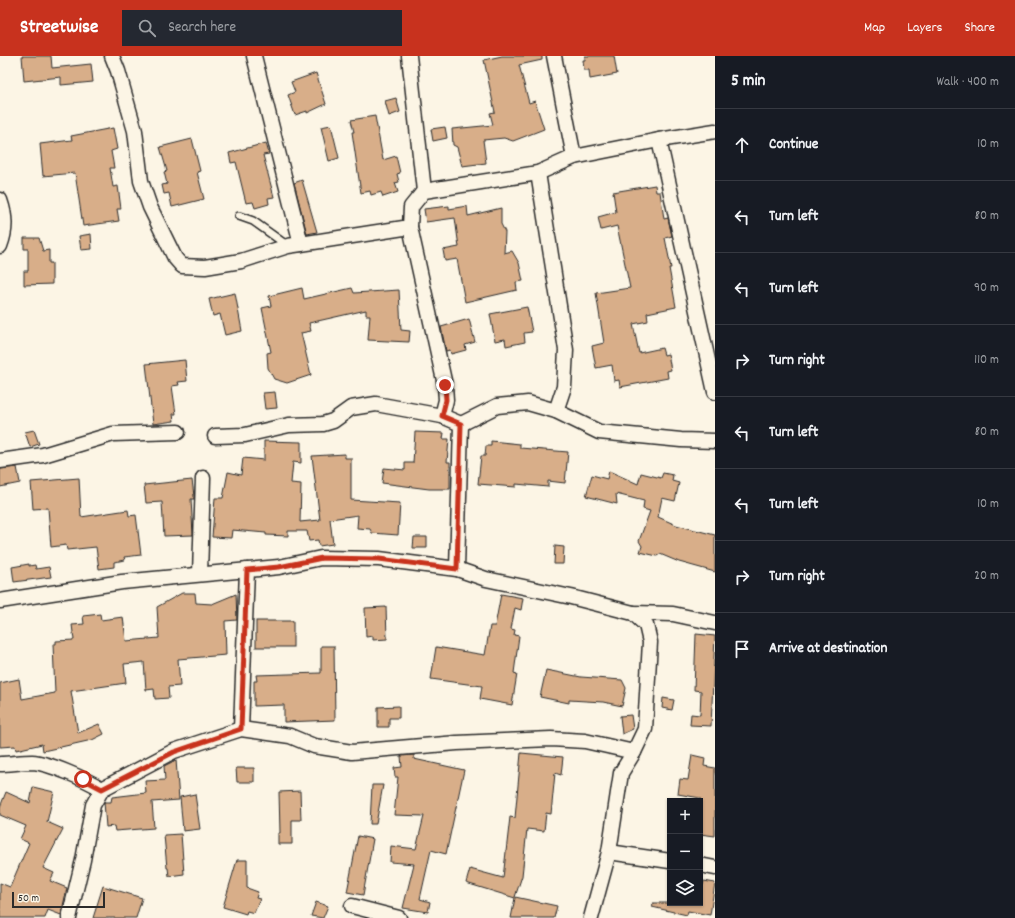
<!DOCTYPE html>
<meta charset="utf-8">
<style>
:root{--surface:#171b24;--page:#242831;--text:#f1f3f6;--muted:#9ea1a6;--line:#363941;--accent:#c8321e}
body{margin:0;font-family:Dekko,sans-serif;background:var(--page);color:var(--text)}
.controls{position:absolute;right:12px;bottom:12px;display:grid;overflow:hidden;border-radius:0px;box-shadow:0 1px 3px #0004}
.controls button{width:36px;height:36px;display:grid;place-items:center;padding:0;border:0;border-bottom:1px solid var(--line);background:var(--surface);color:var(--text);font:20px sans-serif}
.scale{position:absolute;left:12px;bottom:10px;width:93px;box-sizing:border-box;padding-left:4px;border:2px solid #2b2b2b;border-top:0;font-size:11px;line-height:14px;white-space:nowrap;color:#2b2b2b;-webkit-text-stroke:3px #fcf5e5;paint-order:stroke}
.stop{position:absolute;width:12px;height:12px;margin:-9px;border:3px solid #c8321e;border-radius:50%;background:#fff}
.stop.end{background:#c8321e;border-color:#fff;box-shadow:0 1px 4px #0008}
.list{margin:0;padding:0;list-style:none}
h2{display:flex;justify-content:space-between;align-items:center;height:52px;margin:0;padding:0 16px;font-size:17px}
h2 small{font-size:13px;font-weight:400;color:var(--muted)}
.list li{display:grid;grid-template-columns:26px 1fr auto;gap:12px;align-items:center;box-sizing:border-box;height:72px;padding:0 16px;border-top:1px solid var(--line)}
.list b{display:block;font-size:15px;white-space:nowrap}
.list em{font-size:13px;font-style:normal;color:var(--muted)}
.icon{flex:none;width:22px;height:22px;fill:none;stroke:currentColor;stroke-width:2;stroke-linecap:round;stroke-linejoin:round}
.map{position:relative;flex:none;width:715px;height:862px;overflow:hidden}
header{display:flex;align-items:center;gap:24px;box-sizing:border-box;height:56px;padding:0 20px;background:var(--accent);color:#fff}
header strong{font-size:19px}
nav{display:flex;gap:22px;margin-inline-start:auto;font-size:14px}
.search{width:280px;height:36px;background:var(--page);display:flex;align-items:center;gap:10px;box-sizing:border-box;padding:0 14px;border-radius:0px;color:var(--muted);font-size:15px}
main{display:flex}
aside{flex:1;background:var(--surface)}
.map>svg:first-child{display:block}
.building{fill:#d8ae89;stroke:#2b2b2b}
.lines{fill:none;stroke-linecap:round;stroke-linejoin:round}
.service-casing{stroke:#2b2b2b;stroke-width:10}
.minor-casing{stroke:#2b2b2b;stroke-width:17}
.service{stroke:#fcf5e5;stroke-width:7}
.minor{stroke:#fcf5e5;stroke-width:14}
.route{stroke:#c8321e;stroke-width:5}
</style>
<header>
<strong>Streetwise</strong>
<div class="search"><svg class="icon" aria-label="search" viewBox="0 0 24 24"><circle cx="10" cy="10" r="6"/><path d="M15 15l6 6"/></svg>Search here</div>
<nav><a>Map</a><a>Layers</a><a>Share</a></nav>
</header>
<main>
<div class="map">
<svg width="715" height="862" viewBox="0 0 715 862">
<rect width="100%" height="100%" fill="#fcf5e5"/>
<filter id="ink" filterUnits="userSpaceOnUse"><feTurbulence type="fractalNoise" baseFrequency=".025" numOctaves="2"/><feDisplacementMap in="SourceGraphic" scale="8" xChannelSelector="R" yChannelSelector="G"/><feConvolveMatrix kernelMatrix="1 2 1 2 8 2 1 2 1" color-interpolation-filters="sRGB"/></filter>
<g filter="url(#ink)">
<!-- building -->
<g class="building">
<polygon points="22,0 51,0 52,12 91,8 93,26 61,29 61,21 24,25"/>
<polygon points="502,0 542,0 542,4 519,9 529,47 535,45 544,73 513,85 504,82 483,84 486,107 462,110 457,91 453,89 452,73 493,69 490,57 495,56 484,4"/>
<polygon points="585,0 614,0 617,18 590,23 589,14 584,14 583,4 585,4"/>
<polygon points="316,17 326,48 307,57 307,55 295,59 288,39 295,36 291,26"/>
<polygon points="396,42 400,56 389,60 385,45"/>
<polygon points="375,60 383,104 396,100 400,117 397,118 399,126 395,127 398,136 383,141 381,136 371,139 370,135 361,137 352,76 354,76 351,64"/>
<polygon points="331,69 339,102 329,105 321,71"/>
<polygon points="445,71 447,82 433,85 431,73"/>
<polygon points="113,72 117,93 111,95 114,112 110,112 113,131 118,130 121,153 117,153 119,165 83,170 75,117 43,120 40,88 72,84 71,80"/>
<polygon points="192,83 200,115 197,116 204,143 172,151 169,137 164,138 162,129 167,128 164,116 167,115 160,91"/>
<polygon points="266,87 269,98 263,99 274,141 268,142 269,148 255,152 253,146 246,147 236,106 231,107 229,97"/>
<polygon points="302,124 317,176 307,178 294,127"/>
<polygon points="655,129 656,136 660,136 664,163 668,162 672,180 665,182 671,212 669,212 676,251 647,257 648,265 633,268 639,297 662,292 664,299 668,298 671,314 667,315 668,322 620,331 619,324 614,325 612,309 596,312 592,290 604,287 596,237 630,232 617,170 601,174 598,161 616,156 613,136"/>
<polygon points="449,150 449,153 467,150 468,160 501,152 501,168 505,176 504,197 512,195 519,207 523,225 516,226 517,234 465,246 457,203 445,205 443,194 459,191 455,162 426,166 424,153"/>
<polygon points="91,178 92,193 81,194 79,180"/>
<polygon points="24,182 39,182 43,195 49,194 49,207 52,207 52,228 24,229 24,215 28,215 28,193 24,193"/>
<polygon points="302,232 304,243 352,232 354,237 399,234 401,274 410,275 409,286 368,284 370,259 366,259 366,254 309,267 311,275 301,277 311,319 287,327 274,323 268,312 267,297 271,296 262,252 271,250 269,240"/>
<polygon points="235,237 242,275 225,279 220,258 213,260 209,243"/>
<polygon points="527,251 532,276 524,277 525,286 506,290 505,283 495,285 490,258"/>
<polygon points="469,263 475,286 465,289 466,294 451,298 450,294 446,295 441,271"/>
<polygon points="185,304 187,325 178,326 179,329 172,330 176,358 173,358 174,365 153,368 146,308"/>
<polygon points="275,336 277,352 265,353 263,337"/>
<polygon points="34,374 39,388 30,391 25,376"/>
<polygon points="415,376 444,377 443,383 449,383 447,406 450,406 450,433 429,433 382,427 384,412 405,414 405,407 413,407"/>
<polygon points="264,385 301,386 301,407 293,406 291,427 301,428 300,466 320,464 312,400 345,398 345,402 351,402 351,444 400,447 398,479 372,477 370,473 357,472 358,459 330,463 333,488 319,490 318,484 309,485 307,475 288,475 288,480 266,479 266,477 232,474 231,482 212,481 215,442 223,442 228,416 241,419 243,402 264,404"/>
<polygon points="491,385 520,388 520,392 568,396 565,427 548,425 548,431 516,428 516,431 478,428 481,400 485,400 486,390 491,390"/>
<polygon points="17,411 20,427 0,431 0,413"/>
<polygon points="609,415 638,428 641,417 661,422 663,417 673,419 672,425 679,427 675,445 662,442 658,461 676,469 715,479 715,516 679,506 660,498 657,500 640,496 642,490 639,485 650,455 643,453 644,445 616,438 617,448 586,440 592,419 607,423"/>
<polygon points="79,422 81,461 128,454 129,460 136,459 141,499 124,501 125,504 114,506 114,511 99,513 96,491 67,494 66,489 51,491 48,452 33,453 31,426"/>
<polygon points="192,424 194,440 194,443 191,443 193,479 164,480 162,446 146,447 144,429"/>
<polygon points="414,481 427,481 427,492 413,492"/>
<polygon points="555,490 564,491 563,508 554,508"/>
<polygon points="29,508 29,510 35,509 36,513 49,511 51,521 14,526 12,511"/>
<polygon points="182,537 195,537 196,547 212,548 236,538 237,564 225,565 226,599 178,603 180,630 168,631 169,642 155,643 154,633 146,634 144,606 124,608 126,627 71,635 78,677 99,668 104,678 92,684 43,695 42,688 16,694 15,690 0,691 0,627 19,623 22,643 55,637 53,588 56,588 56,585 74,584 72,569 84,568 83,560 100,558 101,564 123,561 126,585 159,582 157,551"/>
<polygon points="501,538 523,542 521,554 515,552 511,573 515,574 514,579 519,580 514,617 517,618 512,649 480,643 482,630 431,623 436,591 485,599 490,570 495,570"/>
<polygon points="386,551 387,583 373,584 373,580 366,581 365,552"/>
<rect x="256" y="565" width="37" height="26"/>
<polygon points="696,578 715,580 711,670 690,669 691,658 700,659 701,635 694,634"/>
<polygon points="321,590 334,590 335,664 284,666 284,649 254,650 254,625 257,625 256,619 321,617"/>
<polygon points="546,614 581,621 622,624 626,632 622,650 603,646 569,644 569,647 540,641"/>
<polygon points="663,642 674,644 672,654 662,652"/>
<polygon points="399,650 399,662 389,662 389,671 378,671 378,651"/>
<polygon points="631,659 633,673 622,678 620,660"/>
<polygon points="521,697 563,701 561,719 555,717 551,758 546,757 544,775 527,773 522,820 515,841 557,850 554,862 511,862 515,842 466,827 470,813 503,822 510,761 515,762"/>
<polygon points="414,699 414,703 464,714 446,798 431,794 420,843 430,846 428,856 403,852 414,808 390,806 391,790 416,793 424,760 394,759 398,721 395,721 394,712 402,711 401,700"/>
<polygon points="692,699 705,702 704,710 715,712 715,780 700,778 700,742 678,738 680,723 688,724"/>
<polygon points="176,704 179,744 152,746 154,772 115,775 114,770 106,771 104,746 111,746 112,741 146,737 145,725 165,724 164,710"/>
<polygon points="236,712 254,712 254,726 237,726"/>
<polygon points="372,729 383,729 376,768 370,768"/>
<polygon points="33,731 54,736 47,766 63,773 43,812 54,817 50,825 67,832 61,859 48,854 45,862 0,862 0,827 10,831 29,787 20,783 26,770 0,759 0,751 6,736 30,747"/>
<polygon points="300,735 301,764 292,764 292,788 278,788 278,777 280,777 279,736"/>
<polygon points="195,738 200,773 183,775 180,741"/>
<polygon points="181,778 184,818 169,820 168,812 167,812 164,779"/>
<polygon points="358,780 373,783 363,839 347,836"/>
<polygon points="237,804 247,804 247,832 258,836 256,842 260,843 254,857 247,855 246,858 223,851"/>
<polygon points="704,825 715,827 710,859 688,855 687,859 652,851 653,847 700,847 700,829 703,829"/>
<polygon points="103,830 142,842 136,862 93,862"/>
<polygon points="316,846 328,850 323,862 311,860"/>
</g>
<g class="lines">
<!-- service casing -->
<g class="service-casing">
<polyline id="service" points="239,160 253,165 288,190"/>
</g>
<!-- minor casing -->
<g class="minor-casing">
<g id="minor">
<polyline points="112,0 118,15 135,75 141,125 150,151 175,202 182,210 205,211 241,205 288,190 410,171 411,151 424,135 538,117 574,101 659,84 715,75"/>
<polyline points="254,0 301,188"/>
<polyline points="409,0 424,135"/>
<polyline points="554,0 574,101"/>
<polyline points="659,84 715,336"/>
<polyline points="538,117 566,294 564,331 556,355"/>
<path d="M0,144c6,17 6,30 0,46"/>
<polyline points="410,171 445,329 446,344 442,360"/>
<polyline points="461,368 497,350 528,347 556,355 599,376 681,384 715,385"/>
<polyline points="215,380 245,379 289,369 323,368 333,365 351,352 376,348 442,360 461,368"/>
<polyline points="0,405 43,399 113,378 178,376"/>
<polyline points="457,513 461,368"/>
<polyline points="200,518 203,422"/>
<polyline points="0,545 122,526 279,511 321,502 379,503 457,513 486,523 571,541 633,557 646,569 650,586 645,673 634,696 621,717 609,796 591,862"/>
<polyline points="633,557 673,558 715,567"/>
<polyline points="241,673 247,514"/>
<path d="M0,708c10,0 21,-2 32,-2 18,1 55,18 70,27"/>
<polyline points="609,796 670,805"/>
<polyline points="700,809 715,812"/>
<polyline points="352,850 399,862"/>
<polyline points="69,862 83,804 93,749 102,733 174,695 241,673 290,680 314,690 352,696 457,687 551,683 585,685 634,696"/>
</g>
</g>
<!-- service -->
<use href="#service" class="service"/>
<!-- minor -->
<use href="#minor" class="minor"/>
</g>
</g>
<g class="lines" filter="url(#ink)">
<!-- route -->
<polyline class="route" points="83,723 102,733 174,696 241,673 247,514 279,511 322,502 379,503 457,513 461,368 442,360 446,344 445,329"/>
</g>
</svg>
<div class="controls">
<button>+</button>
<button>−</button>
<button><svg class="icon" aria-label="layers" viewBox="0 0 24 24"><path d="M12 4l9 5-9 5-9-5zM3 14l9 5 9-5"/></svg></button>
</div>
<div class="scale">50 m</div>
<div class="stop" style="left:83px;top:723px"></div>
<div class="stop end" style="left:445px;top:329px"></div>
</div>
<aside>
<h2>5 min<small>Walk · 400 m</small></h2>
<ul class="list">
<li><svg class="icon" aria-label="ahead" viewBox="0 0 24 24"><path d="M12 20V5M6 11l6-6 6 6"/></svg><div><b>Continue</b></div><em>10 m</em></li>
<li><svg class="icon" aria-label="left" viewBox="0 0 24 24"><path d="M17 20v-9H6M10 6l-5 5 5 5"/></svg><div><b>Turn left</b></div><em>80 m</em></li>
<li><svg class="icon" aria-label="left" viewBox="0 0 24 24"><path d="M17 20v-9H6M10 6l-5 5 5 5"/></svg><div><b>Turn left</b></div><em>90 m</em></li>
<li><svg class="icon" aria-label="right" viewBox="0 0 24 24"><path d="M7 20v-9h11M14 6l5 5-5 5"/></svg><div><b>Turn right</b></div><em>110 m</em></li>
<li><svg class="icon" aria-label="left" viewBox="0 0 24 24"><path d="M17 20v-9H6M10 6l-5 5 5 5"/></svg><div><b>Turn left</b></div><em>80 m</em></li>
<li><svg class="icon" aria-label="left" viewBox="0 0 24 24"><path d="M17 20v-9H6M10 6l-5 5 5 5"/></svg><div><b>Turn left</b></div><em>10 m</em></li>
<li><svg class="icon" aria-label="right" viewBox="0 0 24 24"><path d="M7 20v-9h11M14 6l5 5-5 5"/></svg><div><b>Turn right</b></div><em>20 m</em></li>
<li><svg class="icon" aria-label="arrive" viewBox="0 0 24 24"><path d="M6 21V4h12l-3 4 3 4H6"/></svg><div><b>Arrive at destination</b></div></li>
</ul>
</aside>
</main>
